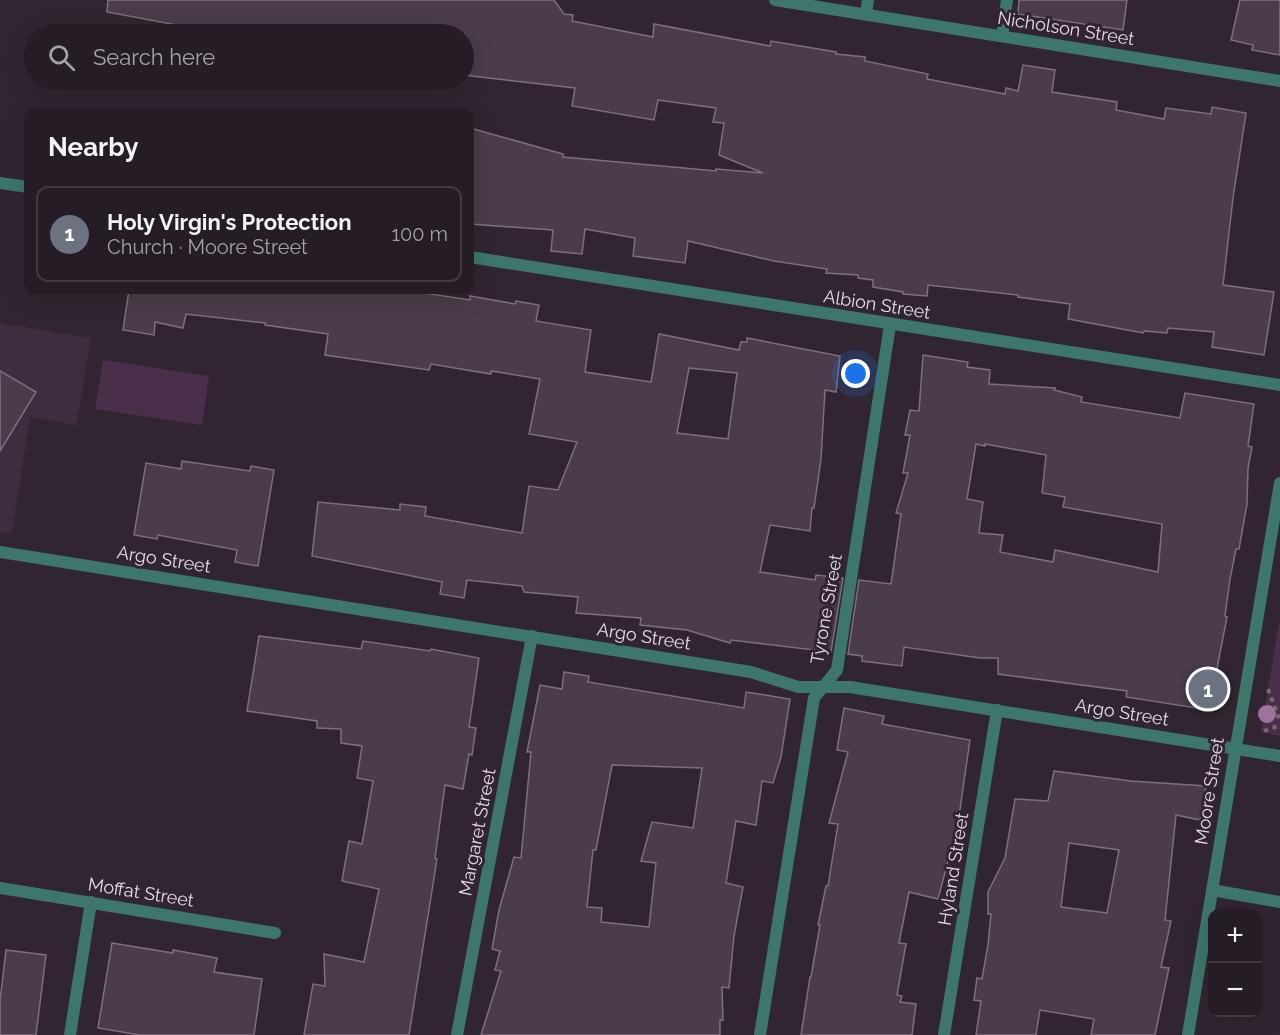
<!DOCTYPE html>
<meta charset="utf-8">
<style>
:root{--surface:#261c26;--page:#322932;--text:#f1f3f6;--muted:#a4a1a7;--line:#423a43;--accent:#db2777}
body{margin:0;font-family:Raleway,sans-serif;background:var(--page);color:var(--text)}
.controls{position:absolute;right:18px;bottom:18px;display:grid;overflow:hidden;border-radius:12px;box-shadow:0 6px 24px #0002}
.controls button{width:54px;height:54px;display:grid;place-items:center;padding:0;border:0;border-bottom:2px solid var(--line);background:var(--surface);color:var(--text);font:30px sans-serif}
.you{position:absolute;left:856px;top:374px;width:21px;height:21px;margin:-15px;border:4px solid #fff;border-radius:50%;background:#1a73e8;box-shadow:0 0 0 9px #1a73e833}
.badge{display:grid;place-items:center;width:39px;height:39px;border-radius:50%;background:var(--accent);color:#fff;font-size:20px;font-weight:700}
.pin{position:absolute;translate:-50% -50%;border:3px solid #fff;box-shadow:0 2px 6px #0006}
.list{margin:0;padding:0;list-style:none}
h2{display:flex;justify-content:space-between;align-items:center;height:78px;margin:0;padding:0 24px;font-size:26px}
h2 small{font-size:20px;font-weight:400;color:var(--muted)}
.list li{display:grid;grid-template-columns:39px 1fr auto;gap:18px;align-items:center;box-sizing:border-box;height:96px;margin:0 12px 12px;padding:0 12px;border:2px solid var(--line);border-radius:12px}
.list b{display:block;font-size:22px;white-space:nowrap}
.list p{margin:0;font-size:20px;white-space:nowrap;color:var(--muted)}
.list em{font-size:20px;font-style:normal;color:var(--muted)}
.icon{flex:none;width:33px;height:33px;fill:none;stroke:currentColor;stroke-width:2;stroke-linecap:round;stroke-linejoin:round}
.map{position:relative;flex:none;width:1280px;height:1035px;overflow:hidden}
.search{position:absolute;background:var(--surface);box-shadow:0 6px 24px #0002;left:24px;top:24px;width:450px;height:66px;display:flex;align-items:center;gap:15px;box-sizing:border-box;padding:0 21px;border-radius:33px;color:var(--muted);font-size:22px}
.panel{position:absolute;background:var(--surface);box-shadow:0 6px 24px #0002;left:24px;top:108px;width:450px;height:186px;border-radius:12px}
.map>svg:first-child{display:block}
.built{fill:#3f2d3f}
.green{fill:#492f4a}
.building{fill:#4a3c4a;stroke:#7e6f7e;stroke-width:1.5;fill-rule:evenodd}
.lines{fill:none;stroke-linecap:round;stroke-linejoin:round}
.path{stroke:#746974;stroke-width:4;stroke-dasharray:4.5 4.5;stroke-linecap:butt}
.service{stroke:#3d776c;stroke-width:12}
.minor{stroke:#3d776c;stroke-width:12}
.tree{fill:#9b739c}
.labels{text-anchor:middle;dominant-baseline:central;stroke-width:6;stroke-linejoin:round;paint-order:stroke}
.street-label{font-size:18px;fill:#e3dbe3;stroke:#322532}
</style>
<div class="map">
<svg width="1280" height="1035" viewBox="0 0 1280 1035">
<rect width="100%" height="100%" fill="#322532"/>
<!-- built -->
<polygon class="built" points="0,323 91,338 76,425 30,417 12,534 0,532"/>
<!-- green -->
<g class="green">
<polygon points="103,360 209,376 202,425 95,409"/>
<polygon points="1279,622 1280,622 1280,736 1261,732"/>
</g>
<!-- building -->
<g class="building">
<polygon points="108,0 554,0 564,14 573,15 572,21 653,37 654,24 770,46 771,41 836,52 836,54 865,57 865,61 928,74 927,79 1005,94 1006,88 1018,91 1023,65 1055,70 1052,92 1117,102 1116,110 1164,119 1166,108 1211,114 1212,107 1246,113 1233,198 1223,285 1274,292 1264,355 1212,347 1214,332 1168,328 1167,333 1144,331 1143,333 1095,324 1068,319 1070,304 1018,297 1018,295 928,285 927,296 903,294 903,292 873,287 873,280 858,278 858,275 826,273 827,269 774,261 688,241 685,263 633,256 635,238 585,229 582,254 551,251 553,230 470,224 470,128 563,154 563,157 716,171 716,169 763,173 719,155 724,123 713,122 716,108 658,100 654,120 572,106 575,88 464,75 464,34 192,34 193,28 107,12"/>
<polygon points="1019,0 1127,0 1123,30 1018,14"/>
<polygon points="1240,0 1280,0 1280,55 1252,50 1253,45 1231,40"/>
<path d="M129,290h275l66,10v-4l45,8 1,-3 23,4 -3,16 55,9 -6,42 66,10 8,-48 80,16 2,-8h6v-4l93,18 -4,36 -11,-2 -4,69 -7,49h-2l-2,23 -40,-6 -10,47 55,8 1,-5 27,3 -12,74 -100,-12 -1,3 -43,-13 -47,-5 1,-7 -65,-5 2,-16 -54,-5 -2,-6 -55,-6 -3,18 -24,-4 2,-12 -130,-26 6,-54 82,8v-6l26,3 -1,9 97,17 7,-47 29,4 19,-48 -48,-8 11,-55 -49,-8v3l-60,-10 -2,6 -104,-15 3,-21 -63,-9v-2l-79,-9 -3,14 -28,-6 -1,13 -31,-5zM689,368l48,5 -9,66 -51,-6z"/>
<path d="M923,355l45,7 -1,5 23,3 -1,14 66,4 -1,2 28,7 -1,5 99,16 5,-25 69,11 -6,42 4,1 -4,21 -1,36 -8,45h-3l-6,30 -5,37 2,1 -18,93 -83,-13 1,-6 -129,-17v-16h-18l-76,-11 -2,19 -40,-5v-5l-14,-2 11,-74 32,4 10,-70 -5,-1 12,-40h-5l7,-38h-5l5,-25 9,1zM976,444l9,2v-2l61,11 -4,38 23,4 -2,10 99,17 -4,48 -103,-22 -2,12 -53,-10 3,-17 -24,-2 4,-31 -16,-3z"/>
<polygon points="0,371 36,392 0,451"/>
<polygon points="182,461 250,471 251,466 274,470 258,566 235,562 237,550 158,535 157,539 134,535 146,463 181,469"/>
<polygon points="259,636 361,649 363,641 430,651 431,649 479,658 469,727 476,728 472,755 469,754 463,789 445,785 435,858 437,859 409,1035 304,1035 313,984 325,986 324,954 364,962 379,889 342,881 349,841 362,844 373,781 357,778 362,746 341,743 341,729 317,728 317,721 247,711"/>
<path d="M564,672l25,4 -1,6 156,26 2,-16 44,7 -9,58 -8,26 -11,-2 -6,44 -20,-4 -10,62 17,4 -9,49 -5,52 -7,-1 1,33h-3v15h-239l20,-64 -6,-1 5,-19 -8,-2 7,-39 15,-53 7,1 10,-106h-4l13,-67 22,4zM612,765l90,3 -9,60 -41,-6 -11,39 15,2 -7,64 -48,-5 1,-14 -15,-1 6,-57h3z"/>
<polygon points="844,708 884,716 882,724 970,740 958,823 938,899 909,892 899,943 906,944 897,995 902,996 900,1002 916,1004 912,1035 801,1035 810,977 811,977 820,925 818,925 826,886 828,886 838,824 829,823 848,752 837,750"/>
<path d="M1054,771l77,10 75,5 -6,34 -24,-5 -11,105 6,1 -10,46 8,1 -14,67h-64l3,-16 -54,-9 -4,25h-60l5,-34 -7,-1 3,-22 5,1 6,-34 3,-31h-3v-22l17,-34 10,-59 33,2zM1069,843l50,7 -12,63 -46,-6z"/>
<polygon points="112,943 173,953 173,950 217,958 214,972 262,979 254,1035 140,1035 98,1028"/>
<polygon points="6,950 46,955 36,1035 0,1035 0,1001"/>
</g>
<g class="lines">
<!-- path -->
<g class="path">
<polyline points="1268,689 1280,721"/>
<polyline points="1264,731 1280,725"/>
</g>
<!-- service -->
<g class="service">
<polyline points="866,14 868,0"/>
<polyline points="1212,890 1280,902"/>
</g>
<!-- minor -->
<g class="minor">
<polyline points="775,0 1280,81"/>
<polyline points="1002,36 1007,0"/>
<polyline points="0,183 28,187"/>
<polyline points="470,257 1280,385"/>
<polyline points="0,552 751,672 798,687 850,687 1280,756"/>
<polyline points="0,888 275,933"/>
<polyline points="70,1035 91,902"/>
<polyline points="457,1035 532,636"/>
<polyline points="760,1035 814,698 837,670 890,325"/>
<polyline points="944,1035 997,710"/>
<polyline points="1188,1035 1280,483"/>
</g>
</g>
<!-- trees -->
<circle class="tree" cx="1267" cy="714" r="9"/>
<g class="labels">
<!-- street labels -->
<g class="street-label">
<text transform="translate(1066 28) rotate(9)">Nicholson Street</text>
<text transform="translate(877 304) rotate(9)">Albion Street</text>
<text transform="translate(164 559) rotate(9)">Argo Street</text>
<text transform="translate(826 609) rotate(-80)">Tyrone Street</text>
<text transform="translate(644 636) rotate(9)">Argo Street</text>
<text transform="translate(1122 712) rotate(9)">Argo Street</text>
<text transform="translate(1209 791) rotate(-81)">Moore Street</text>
<text transform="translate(477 832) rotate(-79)">Margaret Street</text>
<text transform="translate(953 869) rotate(-81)">Hyland Street</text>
<text transform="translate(141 892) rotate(9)">Moffat Street</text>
</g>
</g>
</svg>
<div class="controls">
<button>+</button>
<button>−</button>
</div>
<div class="you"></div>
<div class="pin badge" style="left:1208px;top:689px;background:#6b7280">1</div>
<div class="search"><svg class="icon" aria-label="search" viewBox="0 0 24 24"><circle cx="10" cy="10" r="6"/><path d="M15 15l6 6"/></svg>Search here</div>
<section class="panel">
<h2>Nearby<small></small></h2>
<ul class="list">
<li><span class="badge" style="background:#6b7280">1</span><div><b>Holy Virgin's Protection</b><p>Church · Moore Street</p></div><em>100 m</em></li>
</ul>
</section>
</div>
